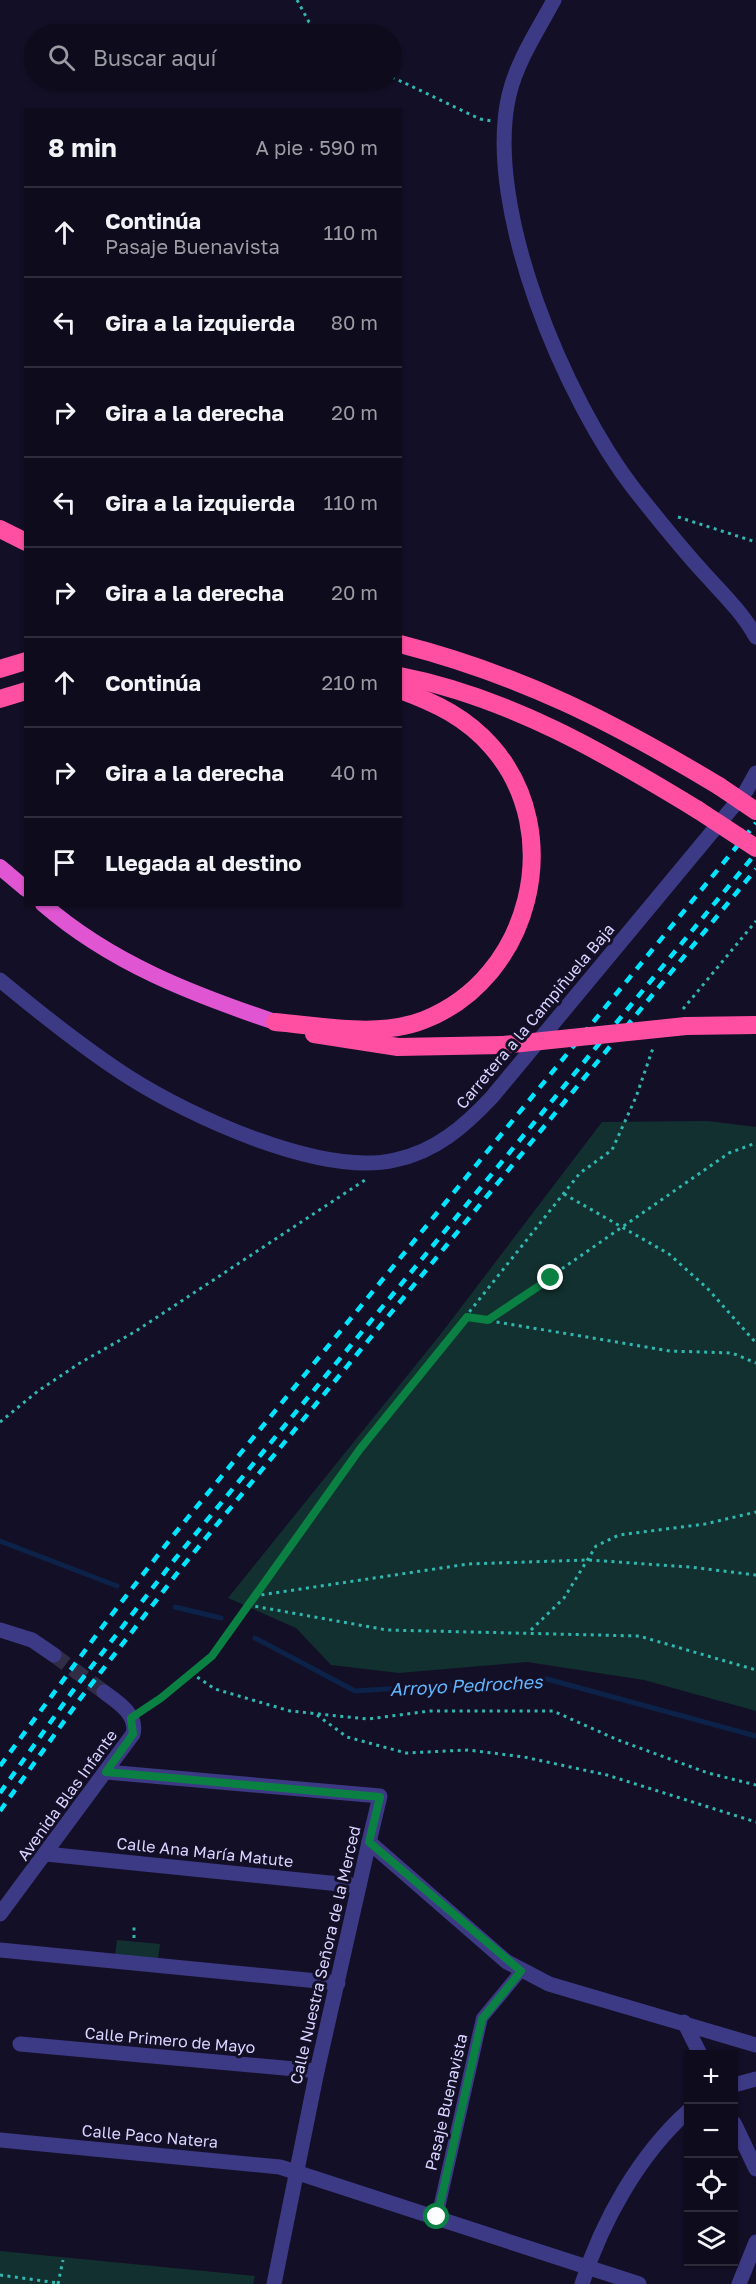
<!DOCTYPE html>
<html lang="es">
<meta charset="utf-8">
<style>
:root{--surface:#0e0b1c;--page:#171425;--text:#f1f3f6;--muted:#9b9ba3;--line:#2e2b3b}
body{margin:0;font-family:"Golos Text",sans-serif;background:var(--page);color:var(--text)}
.controls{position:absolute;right:18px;bottom:18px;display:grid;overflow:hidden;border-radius:0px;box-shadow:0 2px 4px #0004}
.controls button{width:54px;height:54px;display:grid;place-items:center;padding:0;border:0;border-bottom:2px solid var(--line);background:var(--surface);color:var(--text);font:30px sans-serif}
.stop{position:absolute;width:18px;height:18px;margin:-14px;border:4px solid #0b8043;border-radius:50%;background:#fff}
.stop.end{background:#0b8043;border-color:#fff;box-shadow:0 2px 6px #0008}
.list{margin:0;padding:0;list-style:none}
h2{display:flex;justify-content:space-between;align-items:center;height:78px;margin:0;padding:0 24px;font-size:26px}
h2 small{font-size:20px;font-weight:400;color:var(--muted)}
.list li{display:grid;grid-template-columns:39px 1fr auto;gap:18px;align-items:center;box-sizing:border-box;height:90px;padding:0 24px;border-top:2px solid var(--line)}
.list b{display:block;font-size:22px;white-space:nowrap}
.list p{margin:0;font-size:20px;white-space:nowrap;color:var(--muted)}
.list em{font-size:20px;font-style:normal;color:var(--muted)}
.icon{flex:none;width:33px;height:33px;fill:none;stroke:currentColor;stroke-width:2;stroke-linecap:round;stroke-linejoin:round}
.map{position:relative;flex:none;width:756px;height:2284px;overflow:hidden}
.search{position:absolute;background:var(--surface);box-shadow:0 2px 4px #0004;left:24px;top:24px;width:378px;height:66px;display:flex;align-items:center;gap:15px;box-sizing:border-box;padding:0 21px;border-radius:33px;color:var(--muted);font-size:22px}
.panel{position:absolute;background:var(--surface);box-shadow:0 2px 4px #0004;left:24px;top:108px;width:378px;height:798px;border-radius:0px}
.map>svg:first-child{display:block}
.green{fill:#12302f}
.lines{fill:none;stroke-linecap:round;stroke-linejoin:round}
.stream{stroke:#0c2248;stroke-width:5}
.tertiary-tunnel{stroke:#312d47;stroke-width:15;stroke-dasharray:15 8;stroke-linecap:butt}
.path{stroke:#2fb8b0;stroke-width:3;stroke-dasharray:3 4.5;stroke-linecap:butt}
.pedestrian{stroke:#3d3a85;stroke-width:12}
.minor{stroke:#3d3a85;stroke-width:15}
.tertiary{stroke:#3d3a85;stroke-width:15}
.trunk{stroke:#e055d1;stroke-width:16}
.motorway{stroke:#ff4fa3;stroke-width:18}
.rail{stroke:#00e5ff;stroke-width:4.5;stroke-dasharray:9 8;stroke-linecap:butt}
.motorway-bridge{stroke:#ff4fa3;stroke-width:18}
.route{stroke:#0b8043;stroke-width:8}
.labels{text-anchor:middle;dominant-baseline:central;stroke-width:6;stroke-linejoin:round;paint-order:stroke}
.street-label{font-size:16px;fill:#d9d4ff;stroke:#130f26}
.water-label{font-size:18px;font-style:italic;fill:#62b6ff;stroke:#130f26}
</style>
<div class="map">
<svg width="756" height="2284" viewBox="0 0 756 2284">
<rect width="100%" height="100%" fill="#130f26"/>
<!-- green -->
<g class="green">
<polygon points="708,1121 756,1127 756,1711 644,1680 527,1662 399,1673 331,1665 296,1628 228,1598 440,1335 602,1122"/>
<polygon points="117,1940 160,1944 158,1960 115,1956"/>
<polygon points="0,2251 255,2276 253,2284 0,2284"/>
</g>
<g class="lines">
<!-- stream -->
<g class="stream">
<polyline points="0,1541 117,1586"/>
<polyline points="175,1607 221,1618"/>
<polyline points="255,1638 355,1691 547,1679 756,1736"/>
</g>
<!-- tertiary-tunnel -->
<polyline class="tertiary-tunnel" points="54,1655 104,1692"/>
<!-- path -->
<g class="path">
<polyline points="297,0 309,22 324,34"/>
<polyline points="392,77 480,119 492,121"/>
<polyline points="678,517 756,542"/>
<polyline points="683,1009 756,921"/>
<polyline points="564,1194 669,1254 708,1289 756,1343"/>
<polyline points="467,1317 670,1351 732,1353 756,1363"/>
<polyline points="488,1320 729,1153 756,1143"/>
<polyline points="0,1422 38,1391 80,1363 136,1331 368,1178"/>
<polyline points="254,1596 468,1564 588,1560 690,1567 756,1575"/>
<polyline points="248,1605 387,1630 639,1636 756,1670"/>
<polyline points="531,1630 564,1598 596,1546 619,1535 705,1524 756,1512"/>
<polyline points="191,1673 215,1689 290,1711 368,1719 430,1711 553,1711 618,1740 708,1773 756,1785"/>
<polyline points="143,1710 212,1656 360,1449 580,1173 612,1150 636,1097 653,1048"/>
<polyline points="317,1715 347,1737 406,1753 468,1750 524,1757 607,1775 756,1822"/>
<polyline points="134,1938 134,1926"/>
<polyline points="0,2275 58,2283"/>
<polyline points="58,2284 63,2260"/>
</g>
<!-- pedestrian -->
<polyline class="pedestrian" points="437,2217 482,2018 521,1971"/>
<!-- minor -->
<g class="minor">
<polyline points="106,1772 380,1796 369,1842"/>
<polyline points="46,1854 359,1886"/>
<polyline points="0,1950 338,1983"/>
<polyline points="20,2044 317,2071"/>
<polyline points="734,2123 756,2169"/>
<polyline points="0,2140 280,2167 639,2284"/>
<polyline points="739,2284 756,2242"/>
</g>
<!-- tertiary -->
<g class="tertiary">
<path d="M554,0c-16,30 -37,61 -45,95 -26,113 57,306 125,394 23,29 46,58 70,84 19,21 38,39 52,64"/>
<path d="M0,980c41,34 82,67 127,96 62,40 194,101 268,84 40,-8 70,-34 97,-63l254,-306 10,-18"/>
<polyline points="0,1630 32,1640 54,1655"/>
<path d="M0,1914l133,-180c5,-19 -15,-32 -29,-42"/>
<polyline points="684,2022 700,2054"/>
<polyline points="734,2085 756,2079"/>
<polyline points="274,2284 317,2071 369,1842 507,1962 549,1984 756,2045"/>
<path d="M582,2284c20,-63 57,-129 106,-173"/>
</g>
<!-- trunk -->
<g class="trunk">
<polyline points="0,867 26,889"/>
<path d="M43,904c68,59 149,90 232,118"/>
</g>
<!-- motorway -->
<g class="motorway">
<polyline points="0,529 26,542"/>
<path d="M400,644c121,31 213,78 319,142"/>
<polyline points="0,669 26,661"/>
<path d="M400,676c108,21 205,77 298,134"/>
<polyline points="0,699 26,691"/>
<path d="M275,1022c47,4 104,16 149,-2 107,-42 143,-187 68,-273 -25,-29 -56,-44 -92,-57"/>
<polyline points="686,1026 756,1025"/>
<polyline points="314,1034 398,1047 503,1045"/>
</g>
<!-- rail -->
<g class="rail">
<polyline points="0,1766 106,1622 172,1537 756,823"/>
<polyline points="0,1793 72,1692 175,1559 756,853"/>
<polyline points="0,1811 80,1699 182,1567 756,869"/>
</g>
<!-- motorway-bridge -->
<g class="motorway-bridge">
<polyline points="719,786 756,811"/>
<polyline points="698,810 756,848"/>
<polyline points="503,1045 686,1026"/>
</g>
</g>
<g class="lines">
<!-- route -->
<polyline class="route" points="437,2217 482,2019 521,1971 369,1842 380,1797 106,1772 133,1734 131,1718 161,1698 212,1656 360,1449 467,1317 488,1320 551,1278"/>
</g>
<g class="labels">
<!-- street labels -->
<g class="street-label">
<text transform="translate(535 1016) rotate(-50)">Carretera a la Campiñuela Baja</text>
<text transform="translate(67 1795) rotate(-54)">Avenida Blas Infante</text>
<text transform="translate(205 1852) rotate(6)">Calle Ana María Matute</text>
<text transform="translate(325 1955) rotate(-77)">Calle Nuestra Señora de la Merced</text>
<text transform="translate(170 2040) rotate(5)">Calle Primero de Mayo</text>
<text transform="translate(446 2102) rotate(-77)">Pasaje Buenavista</text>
<text transform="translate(150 2136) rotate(5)">Calle Paco Natera</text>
</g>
<!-- water labels -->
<g class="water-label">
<text transform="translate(466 1685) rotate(-3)">Arroyo Pedroches</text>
</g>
</g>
</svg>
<div class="controls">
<button>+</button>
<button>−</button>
<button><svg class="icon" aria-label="locate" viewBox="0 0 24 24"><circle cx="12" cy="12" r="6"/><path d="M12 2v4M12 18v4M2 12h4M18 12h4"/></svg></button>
<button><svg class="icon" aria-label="layers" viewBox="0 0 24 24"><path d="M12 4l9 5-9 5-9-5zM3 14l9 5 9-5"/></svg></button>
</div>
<div class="stop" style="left:437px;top:2217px"></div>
<div class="stop end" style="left:551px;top:1278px"></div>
<div class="search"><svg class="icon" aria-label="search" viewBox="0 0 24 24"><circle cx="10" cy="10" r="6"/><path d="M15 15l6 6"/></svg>Buscar aquí</div>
<section class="panel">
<h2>8 min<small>A pie · 590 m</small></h2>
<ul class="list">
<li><svg class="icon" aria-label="ahead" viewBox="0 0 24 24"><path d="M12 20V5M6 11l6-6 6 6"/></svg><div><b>Continúa</b><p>Pasaje Buenavista</p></div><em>110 m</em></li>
<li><svg class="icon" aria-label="left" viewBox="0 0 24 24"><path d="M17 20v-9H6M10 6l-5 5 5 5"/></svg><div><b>Gira a la izquierda</b></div><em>80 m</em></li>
<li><svg class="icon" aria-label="right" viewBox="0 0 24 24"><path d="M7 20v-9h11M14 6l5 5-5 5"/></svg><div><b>Gira a la derecha</b></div><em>20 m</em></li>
<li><svg class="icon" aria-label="left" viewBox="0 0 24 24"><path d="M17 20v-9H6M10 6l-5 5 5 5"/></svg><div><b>Gira a la izquierda</b></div><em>110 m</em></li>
<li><svg class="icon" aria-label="right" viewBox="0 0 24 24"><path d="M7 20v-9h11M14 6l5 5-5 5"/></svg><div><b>Gira a la derecha</b></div><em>20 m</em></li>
<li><svg class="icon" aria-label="ahead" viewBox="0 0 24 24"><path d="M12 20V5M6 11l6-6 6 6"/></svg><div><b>Continúa</b></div><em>210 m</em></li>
<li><svg class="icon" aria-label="right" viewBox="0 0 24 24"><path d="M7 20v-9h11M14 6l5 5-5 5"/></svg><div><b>Gira a la derecha</b></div><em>40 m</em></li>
<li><svg class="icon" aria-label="arrive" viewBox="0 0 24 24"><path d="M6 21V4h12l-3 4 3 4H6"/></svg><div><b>Llegada al destino</b></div></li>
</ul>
</section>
</div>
